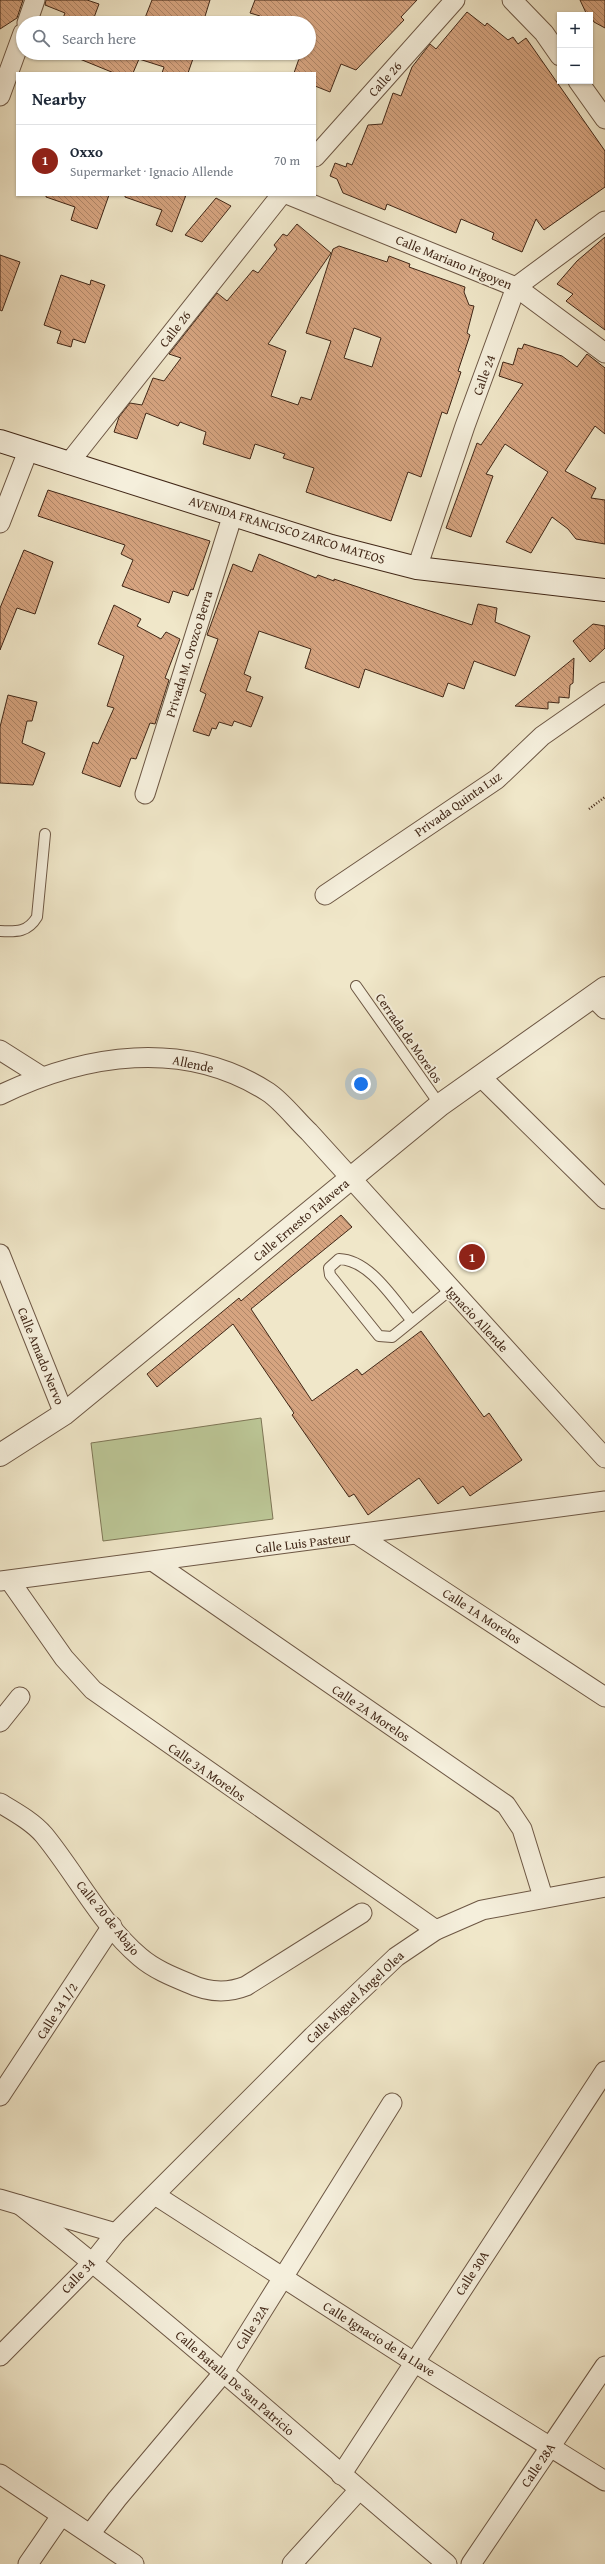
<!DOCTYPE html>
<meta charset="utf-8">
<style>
:root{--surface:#fff;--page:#f6f6f7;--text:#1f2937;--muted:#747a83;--line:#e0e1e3;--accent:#8f2418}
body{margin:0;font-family:"Gentium Book Plus",serif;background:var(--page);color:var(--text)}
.controls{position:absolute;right:12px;top:12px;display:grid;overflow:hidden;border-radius:0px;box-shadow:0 1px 3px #0004}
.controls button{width:36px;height:36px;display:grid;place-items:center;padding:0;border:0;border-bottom:1px solid var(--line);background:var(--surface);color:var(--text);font:20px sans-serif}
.you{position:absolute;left:361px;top:1084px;width:14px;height:14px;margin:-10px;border:3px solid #fff;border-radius:50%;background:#1a73e8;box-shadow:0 0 0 6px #1a73e833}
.badge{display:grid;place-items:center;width:26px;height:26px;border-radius:50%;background:var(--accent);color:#fff;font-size:13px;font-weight:700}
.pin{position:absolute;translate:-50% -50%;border:2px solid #fff;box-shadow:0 1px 4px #0006}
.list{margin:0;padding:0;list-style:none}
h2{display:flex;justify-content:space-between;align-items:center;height:52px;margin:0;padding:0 16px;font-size:17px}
h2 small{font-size:13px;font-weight:400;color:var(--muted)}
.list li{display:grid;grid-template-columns:26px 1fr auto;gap:12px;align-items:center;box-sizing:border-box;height:72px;padding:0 16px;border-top:1px solid var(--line)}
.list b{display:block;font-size:15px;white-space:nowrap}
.list p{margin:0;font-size:13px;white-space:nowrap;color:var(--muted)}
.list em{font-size:13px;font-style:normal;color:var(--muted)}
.icon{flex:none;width:22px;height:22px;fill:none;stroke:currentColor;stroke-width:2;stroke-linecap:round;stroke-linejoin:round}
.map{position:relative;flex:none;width:605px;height:2564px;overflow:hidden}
.search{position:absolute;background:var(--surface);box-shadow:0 1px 3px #0004;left:16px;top:16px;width:300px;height:44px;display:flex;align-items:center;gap:10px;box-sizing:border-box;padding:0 14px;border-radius:22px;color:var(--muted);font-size:15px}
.panel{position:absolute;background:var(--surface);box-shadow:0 1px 3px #0004;left:16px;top:72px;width:300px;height:124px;border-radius:0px}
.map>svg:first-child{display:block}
.grass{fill:#bbc595;stroke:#7e7656}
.building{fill:url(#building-back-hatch);stroke:#412717;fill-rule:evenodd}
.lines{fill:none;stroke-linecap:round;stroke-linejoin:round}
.service-casing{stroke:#6d5744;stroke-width:12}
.minor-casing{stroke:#6d5744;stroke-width:21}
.tertiary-casing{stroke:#6d5744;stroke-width:24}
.secondary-casing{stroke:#412717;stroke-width:24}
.path{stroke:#412717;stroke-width:2.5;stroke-dasharray:1 2;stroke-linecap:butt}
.service{stroke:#f5efdc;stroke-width:10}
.minor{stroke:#f5efdc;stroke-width:19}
.tertiary{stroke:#f5efdc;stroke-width:22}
.secondary{stroke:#f5efdc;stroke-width:22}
.labels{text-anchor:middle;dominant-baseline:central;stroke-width:4;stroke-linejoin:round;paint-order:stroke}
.street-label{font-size:13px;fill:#412717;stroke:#f5efdc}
</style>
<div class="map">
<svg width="605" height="2564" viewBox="0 0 605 2564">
<defs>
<pattern id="building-back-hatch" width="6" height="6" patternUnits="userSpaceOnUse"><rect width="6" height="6" fill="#d6a480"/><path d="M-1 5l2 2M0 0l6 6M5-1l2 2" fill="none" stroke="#af8668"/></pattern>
</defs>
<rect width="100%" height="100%" fill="#f0e7c9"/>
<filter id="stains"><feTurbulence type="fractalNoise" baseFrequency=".005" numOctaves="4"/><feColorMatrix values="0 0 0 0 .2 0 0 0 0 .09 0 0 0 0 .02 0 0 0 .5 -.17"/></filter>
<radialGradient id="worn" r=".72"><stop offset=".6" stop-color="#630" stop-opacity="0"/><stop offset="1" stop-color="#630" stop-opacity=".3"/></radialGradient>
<!-- grass -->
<polygon class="grass" points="261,1418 273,1519 103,1541 91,1443"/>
<!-- building -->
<g class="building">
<polygon points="0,0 23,0 17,18 0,29"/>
<polygon points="46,0 87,0 99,4 92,23 61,23 65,13 45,5"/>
<polygon points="152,0 210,0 203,23 143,23"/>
<polygon points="255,0 417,0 401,17 404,20 356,70 341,64 330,92 315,86 315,73 294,73 301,53 309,53 309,23 257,23 260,16 250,13"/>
<polygon points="580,0 605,0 605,28 594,22 590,15 587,15"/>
<polygon points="467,12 485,26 487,23 508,40 513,37 518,44 526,38 605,151 605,187 544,230 536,219 522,252 492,239 494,233 461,219 456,233 387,204 385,210 343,193 337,179 330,176 335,163 346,167 347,163 352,165 368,125 382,124 393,93 401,96 412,67 430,44 436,49"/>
<polygon points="65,53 195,53 188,73 162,73 164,67 139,59 133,73 114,73"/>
<polygon points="46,195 109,195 97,229 71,220 75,207 46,197"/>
<polygon points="125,195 186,195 172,232 156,225 162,210 125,197"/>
<polygon points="216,198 231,206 202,242 185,235"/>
<path d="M297,224l34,29 -63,91 18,7 -15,45 27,9 3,-8 10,3 20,-59 -25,-8 27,-84 6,-3 48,16 2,-6 21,8 -1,3 56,20 -1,5 5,13 5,1 -7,27 3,2 -12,36 3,1 -14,42 -5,-2 -21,65 -13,-5 -17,49 -85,-29 8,-24 -31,-10 2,-4 -30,-10 -5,15 -47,-15 3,-12 -26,-10 -2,4 -32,-13 -9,26 -23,-7 5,-15 11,-14 12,2 11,-27 11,3 17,-23 -12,-4 48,-61 10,8 26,-31 5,3 19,-24 -3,-4 9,-11 4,2zM354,328l27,10 -9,29 -28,-9z"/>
<polygon points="605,237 605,330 566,301 573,294 557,284 577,261"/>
<polygon points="0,255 20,262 2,311 0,310"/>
<polygon points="61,275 90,285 91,280 105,285 85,343 73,339 71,347 57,343 61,331 44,325"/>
<polygon points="524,344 562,356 577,367 587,354 605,368 605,434 595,426 565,471 596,488 591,498 605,500 605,544 576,539 568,529 552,517 531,553 506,542 548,472 505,444 486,474 493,476 471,537 446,528 477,443 481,445 523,384 499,376 503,362 513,365 518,348 522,349"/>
<polygon points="48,490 210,541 193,590 191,589 188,596 173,591 169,603 122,586 133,560 121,554 125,545 38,516"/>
<polygon points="24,550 53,562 35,614 17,608 0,650 0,608"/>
<polygon points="259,554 316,578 318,575 334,581 334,579 472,625 478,604 497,608 495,622 530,636 515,676 474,661 464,689 448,683 443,697 365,669 359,688 305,668 311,649 259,631 244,674 251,677 246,691 263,697 251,727 234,721 232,726 219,722 216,729 212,728 209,736 193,731 206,694 200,691 218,639 207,635 233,564 252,572"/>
<polygon points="114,605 141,619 137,626 161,639 166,632 180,639 165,678 169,680 155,724 150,723 136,759 131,758 120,787 82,773 93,742 98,744 114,708 107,706 124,656 98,644"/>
<polygon points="593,624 605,626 605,648 590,662 573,641"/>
<polygon points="574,658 573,683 570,685 569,698 559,697 559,703 548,702 548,709 515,706"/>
<polygon points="8,695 37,702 32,721 27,721 22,743 45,753 33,785 0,783 0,727"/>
<polygon points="341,1215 352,1227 251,1309 312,1401 357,1369 362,1375 421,1331 484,1417 489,1413 522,1460 470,1496 463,1486 438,1504 419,1478 368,1515 354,1494 349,1497 292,1415 294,1413 233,1324 157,1387 147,1374 239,1298 241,1301"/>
</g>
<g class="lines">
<!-- service casing -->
<g class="service-casing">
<g id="service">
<path d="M0,931c17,1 28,1 37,-14l8,-83"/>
<polyline points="356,986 440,1105"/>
<path d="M412,1321c-19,-22 -42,-61 -73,-62l-10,9 1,7 49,61 13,1 58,-47"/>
</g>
</g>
<!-- minor casing -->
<g class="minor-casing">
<g id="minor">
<polyline points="512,0 544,33 560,56"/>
<polyline points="27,23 35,0"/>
<polyline points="578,81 605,119"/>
<polyline points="0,96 23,33"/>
<polyline points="315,157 455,0"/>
<polyline points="289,195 516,287 605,353"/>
<polyline points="68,464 281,195"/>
<polyline points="0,523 28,451"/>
<polyline points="417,568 465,426 516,287 605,221"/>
<polyline points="145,794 233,514"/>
<polyline points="325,895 497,779 542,736 605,692"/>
<polyline points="593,997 605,1009"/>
<polyline points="0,1050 41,1076"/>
<polyline points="480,1076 605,1199"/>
<path d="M0,1095c85,-41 184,-57 268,-3 15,10 28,28 41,40l296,326"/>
<polyline points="0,1254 64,1414"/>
<polyline points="358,1535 605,1697"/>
<polyline points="154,1562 506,1805 522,1829 543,1897"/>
<polyline points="0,1581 605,1501"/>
<polyline points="10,1581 64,1658 93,1690 436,1930"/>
<polyline points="0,1722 20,1697"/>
<path d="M0,1803c15,9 33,19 44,32 32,39 57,89 96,122 14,12 31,19 48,26 19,9 38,11 58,3l116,-73"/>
<polyline points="0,2096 112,1926"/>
<polyline points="155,2195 414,2362 605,2481"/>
<polyline points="0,2199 116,2233"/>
<path d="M20,2205c147,115 285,239 427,359"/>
<polyline points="0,2356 93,2262 116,2233 313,2036 396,1957 436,1930 482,1910 605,1887"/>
<polyline points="0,2474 134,2564"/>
<polyline points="341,2475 605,2071"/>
<polyline points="90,2534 117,2499 224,2372 392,2103"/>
<polyline points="28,2564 61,2516"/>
<polyline points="292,2564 359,2490"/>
<polyline points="471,2564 605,2366"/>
</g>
</g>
<!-- tertiary casing -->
<g class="tertiary-casing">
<polyline id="tertiary" points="0,1455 64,1414 440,1105 605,988"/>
</g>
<!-- secondary casing -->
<g class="secondary-casing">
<polyline id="secondary" points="0,441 331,546 417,568 605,590"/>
</g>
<!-- path -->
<polyline class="path" points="589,809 605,797"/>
<!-- service -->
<use href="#service" class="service"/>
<!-- minor -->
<use href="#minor" class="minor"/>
<!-- tertiary -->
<use href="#tertiary" class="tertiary"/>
<!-- secondary -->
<use href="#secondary" class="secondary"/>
</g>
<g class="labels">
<!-- street labels -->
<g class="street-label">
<text transform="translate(385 79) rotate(-48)">Calle 26</text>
<text transform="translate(454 262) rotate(22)">Calle Mariano Irigoyen</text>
<text transform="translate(175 329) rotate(-52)">Calle 26</text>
<text transform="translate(484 375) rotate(-70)">Calle 24</text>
<text transform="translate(287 530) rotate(17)">AVENIDA FRANCISCO ZARCO MATEOS</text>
<text transform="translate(189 654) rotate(-73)">Privada M. Orozco Berra</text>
<text transform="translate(458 804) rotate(-35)">Privada Quinta Luz</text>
<text transform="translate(409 1038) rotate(55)">Cerrada de Morelos</text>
<text transform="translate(193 1064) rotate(12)">Allende</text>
<text transform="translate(301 1220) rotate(-40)">Calle Ernesto Talavera</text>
<text transform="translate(477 1319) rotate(47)">Ignacio Allende</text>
<text transform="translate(41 1356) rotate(68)">Calle Amado Nervo</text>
<text transform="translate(303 1543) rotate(-7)">Calle Luis Pasteur</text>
<text transform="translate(482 1616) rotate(33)">Calle 1A Morelos</text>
<text transform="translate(371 1713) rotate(34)">Calle 2A Morelos</text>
<text transform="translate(207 1772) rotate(35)">Calle 3A Morelos</text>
<text transform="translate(108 1918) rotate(51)">Calle 20 de Abajo</text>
<text transform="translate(355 1997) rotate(-43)">Calle Miguel Ángel Olea</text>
<text transform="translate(57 2011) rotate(-57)">Calle 34 1/2</text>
<text transform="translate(472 2273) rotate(-57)">Calle 30A</text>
<text transform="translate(78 2276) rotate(-46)">Calle 34</text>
<text transform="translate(252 2327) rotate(-58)">Calle 32A</text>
<text transform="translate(379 2339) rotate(32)">Calle Ignacio de la Llave</text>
<text transform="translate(235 2383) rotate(41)">Calle Batalla De San Patricio</text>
<text transform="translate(538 2465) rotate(-56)">Calle 28A</text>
</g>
</g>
<rect width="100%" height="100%" filter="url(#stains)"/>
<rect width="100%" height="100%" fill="url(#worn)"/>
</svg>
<div class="controls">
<button>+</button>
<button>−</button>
</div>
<div class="you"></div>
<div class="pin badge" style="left:472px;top:1257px">1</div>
<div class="search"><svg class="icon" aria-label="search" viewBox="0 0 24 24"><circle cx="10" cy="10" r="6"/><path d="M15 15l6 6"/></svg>Search here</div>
<section class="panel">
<h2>Nearby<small></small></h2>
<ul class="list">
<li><span class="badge">1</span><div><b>Oxxo</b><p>Supermarket · Ignacio Allende</p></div><em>70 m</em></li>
</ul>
</section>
</div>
